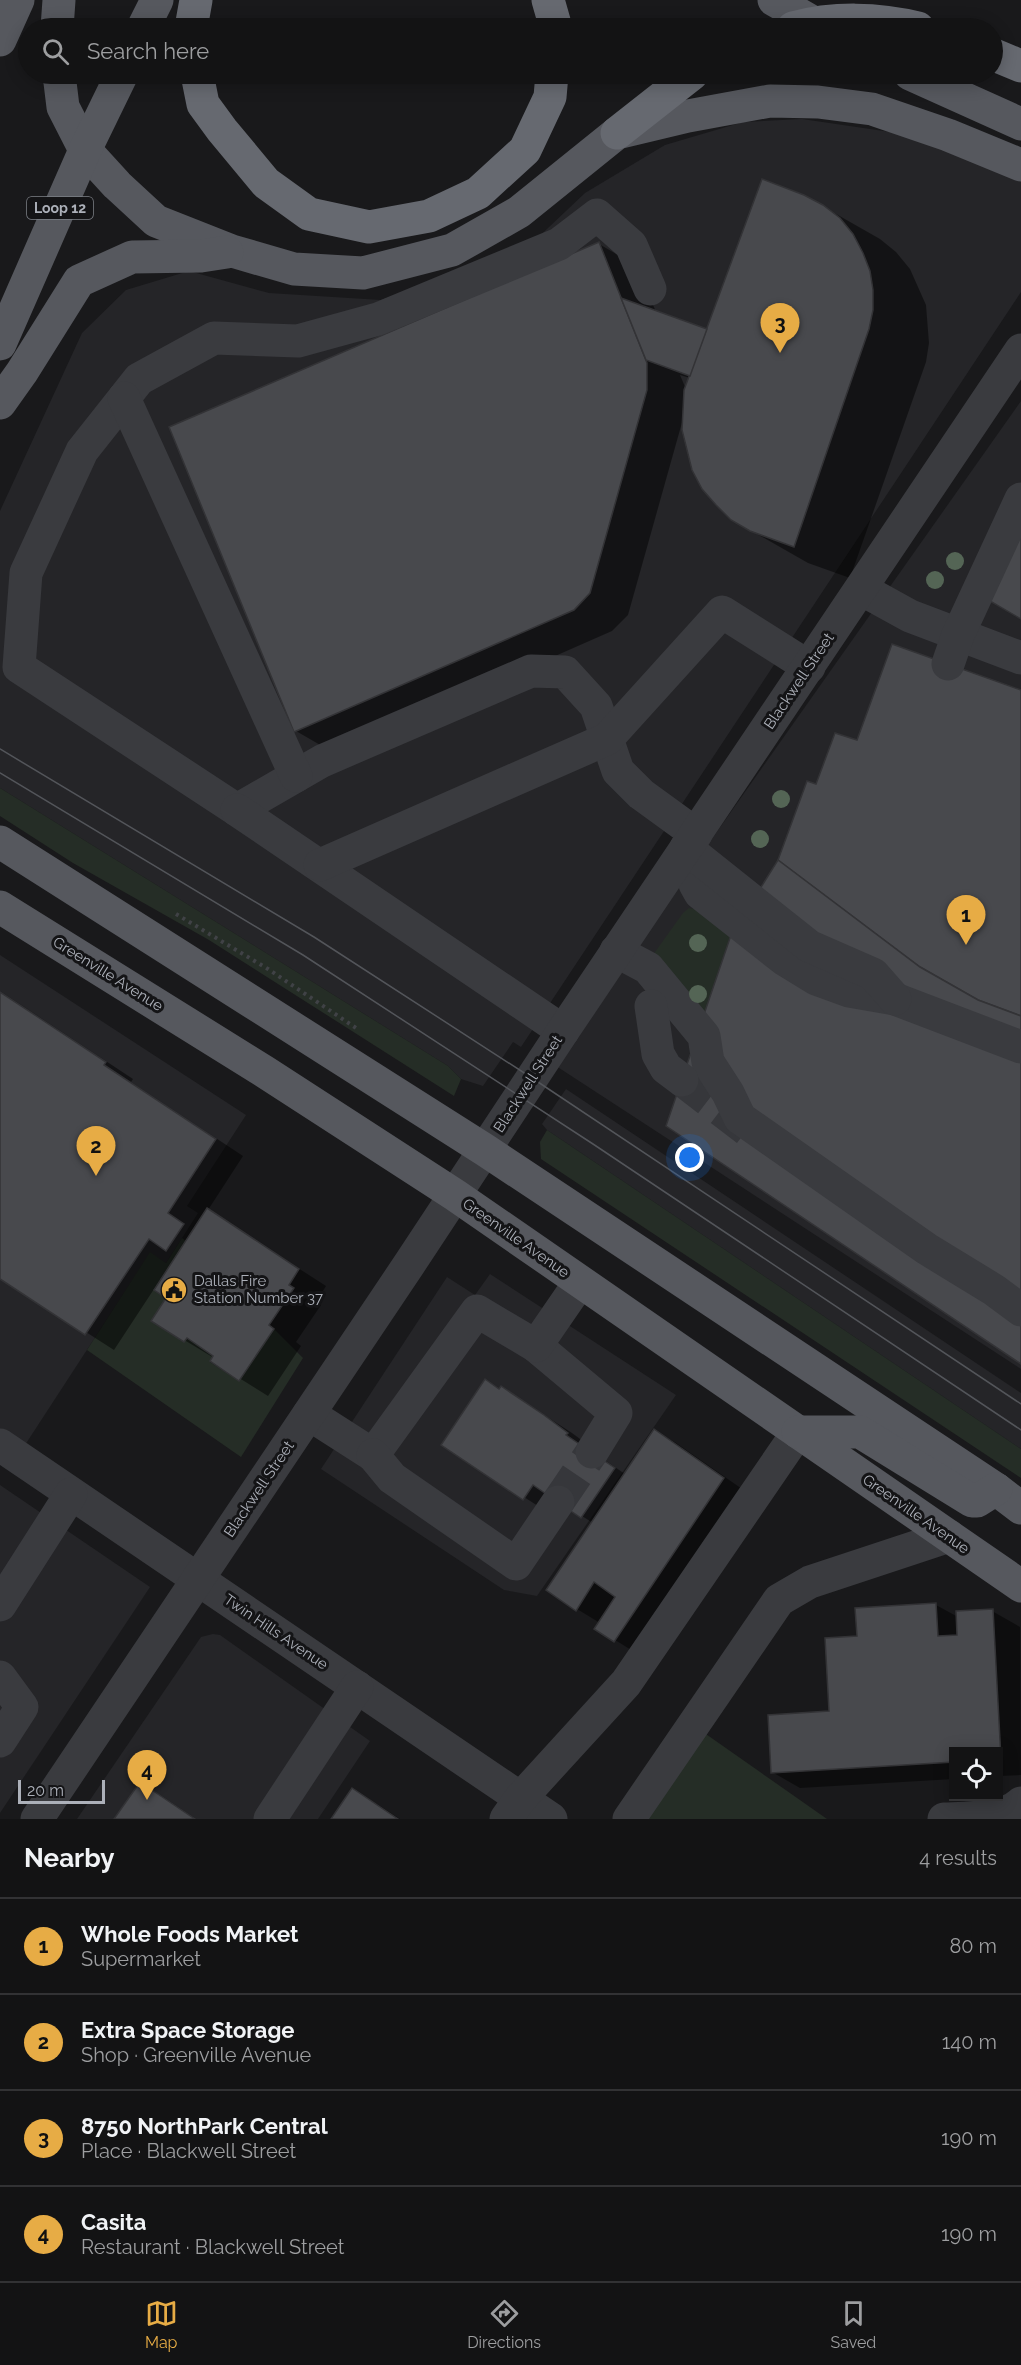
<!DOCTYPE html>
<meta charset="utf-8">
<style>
:root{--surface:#131314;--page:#202022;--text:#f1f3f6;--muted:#9d9ea0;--line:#323234;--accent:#e7ac45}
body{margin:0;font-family:Raleway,sans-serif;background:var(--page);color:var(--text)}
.controls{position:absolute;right:18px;bottom:18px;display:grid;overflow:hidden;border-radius:0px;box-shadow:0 3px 15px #0003}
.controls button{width:54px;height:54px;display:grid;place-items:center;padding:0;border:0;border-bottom:2px solid var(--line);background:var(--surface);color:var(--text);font:30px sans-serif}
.scale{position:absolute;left:18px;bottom:15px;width:87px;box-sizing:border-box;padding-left:6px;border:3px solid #acb0b9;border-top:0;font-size:16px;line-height:21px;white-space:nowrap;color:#acb0b9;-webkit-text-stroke:4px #141416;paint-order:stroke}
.you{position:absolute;left:690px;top:1158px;width:21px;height:21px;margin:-15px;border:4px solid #fff;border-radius:50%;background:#1a73e8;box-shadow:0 0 0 9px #1a73e833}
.badge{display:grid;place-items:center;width:39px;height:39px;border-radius:50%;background:var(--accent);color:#111;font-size:20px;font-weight:700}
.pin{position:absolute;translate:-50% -50px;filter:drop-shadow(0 2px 3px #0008)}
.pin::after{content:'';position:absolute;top:32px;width:21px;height:18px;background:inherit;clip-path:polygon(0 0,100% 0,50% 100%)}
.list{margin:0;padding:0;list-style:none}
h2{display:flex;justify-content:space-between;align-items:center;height:78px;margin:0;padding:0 24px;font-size:26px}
h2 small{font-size:20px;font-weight:400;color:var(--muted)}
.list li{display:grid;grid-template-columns:39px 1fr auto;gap:18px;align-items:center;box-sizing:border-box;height:96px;padding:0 24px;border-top:2px solid var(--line)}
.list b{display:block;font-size:22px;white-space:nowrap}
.list p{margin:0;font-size:20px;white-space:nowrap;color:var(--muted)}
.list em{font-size:20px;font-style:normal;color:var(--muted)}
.icon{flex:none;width:33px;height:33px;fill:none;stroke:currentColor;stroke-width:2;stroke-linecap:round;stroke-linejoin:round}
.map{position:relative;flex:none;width:1021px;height:1819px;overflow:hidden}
.search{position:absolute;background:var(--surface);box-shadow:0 3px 15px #0003;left:18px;right:18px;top:18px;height:66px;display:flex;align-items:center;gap:15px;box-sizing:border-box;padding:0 21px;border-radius:33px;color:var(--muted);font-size:22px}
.sheet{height:462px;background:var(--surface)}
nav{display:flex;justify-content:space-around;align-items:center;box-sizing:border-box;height:84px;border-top:2px solid var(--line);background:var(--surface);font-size:16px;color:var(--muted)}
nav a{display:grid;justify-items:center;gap:3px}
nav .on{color:var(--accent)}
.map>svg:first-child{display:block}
.built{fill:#252528}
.green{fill:#252d26}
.shadow{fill:#0007;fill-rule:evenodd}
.building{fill:#48494d;stroke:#333336;stroke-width:1.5}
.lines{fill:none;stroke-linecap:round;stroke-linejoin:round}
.minor-tunnel{stroke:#36373b;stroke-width:33;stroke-dasharray:33 16;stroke-linecap:butt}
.path{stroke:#404246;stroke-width:4;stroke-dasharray:3 4.5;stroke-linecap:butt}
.minor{stroke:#3a3b3f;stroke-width:33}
.major{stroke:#56585e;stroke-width:33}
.highway{stroke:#666970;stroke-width:33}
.tram{stroke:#53555a;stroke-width:1.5}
.highway-bridge{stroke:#666970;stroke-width:33}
.tree{fill:#546555}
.labels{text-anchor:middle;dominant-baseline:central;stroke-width:6;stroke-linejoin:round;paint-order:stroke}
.shield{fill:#141416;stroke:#7e8188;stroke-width:1.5}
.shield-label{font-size:14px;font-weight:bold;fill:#acb0b9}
.street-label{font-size:15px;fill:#acb0b9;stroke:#141416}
.poi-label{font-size:15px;fill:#acb0b9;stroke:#141416;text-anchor:start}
</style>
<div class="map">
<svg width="1021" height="1819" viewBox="0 0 1021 1819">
<rect width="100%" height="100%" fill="#19191b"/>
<!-- built -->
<g class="built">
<polygon points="802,119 904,134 1021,180 1021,292 521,1047 513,1042 483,1086 461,1079 448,1066 0,788 0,511 82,333 126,290 189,271 269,293 381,300 529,246 585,193 665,145 743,122"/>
<polygon points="1021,401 1021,1369 553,1064"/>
<polygon points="0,955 246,1115 187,1206 198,1213 166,1263 150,1253 25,1445 0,1429"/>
<polygon points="566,1089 1021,1393 1021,1449 547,1130 542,1124"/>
<polygon points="490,1274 676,1395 537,1596 504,1590 321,1469 447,1277 475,1295"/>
<polygon points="0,1485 150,1587 0,1813"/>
<polygon points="213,1634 220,1635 370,1741 318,1819 77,1819 201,1637"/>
</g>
<!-- green -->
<g class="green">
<polygon points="0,788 448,1066 461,1079 454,1096 209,940 73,863 0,816"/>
<polygon points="689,908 700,910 731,935 701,1023 650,959 683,913"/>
<polygon points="547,1130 1021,1449 1021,1478 541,1159 540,1142"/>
<polygon points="182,1238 186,1241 154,1290 166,1298 151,1321 184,1342 187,1338 213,1356 210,1362 239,1381 274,1329 303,1358 241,1457 87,1350 150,1252 166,1263"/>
<polygon points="703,1732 827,1819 646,1819"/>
</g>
<!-- shadow -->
<g class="shadow">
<path d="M822,206l58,33 16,13 14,17 16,36 3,38 -3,19 -76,216 -42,-15 -58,-33 -57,-61 -6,-19 -4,-31 -55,196 -16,16 -278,122 -38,-22 303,-487 38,22 19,46 51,19zM680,375l10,3 -4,11z"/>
<polygon points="0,991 133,1079 131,1082 243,1156 208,1210 326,1286 316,1302 321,1305 296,1342 301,1346 268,1396 212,1361 214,1358 153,1321 168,1298 154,1289 114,1350 0,1277"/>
<polygon points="502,1388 572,1433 595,1450 593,1452 625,1474 655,1431 676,1443 745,1491 636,1653 596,1628 600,1623 577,1609 593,1523 560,1502 552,1515 443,1445"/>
<polygon points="936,1605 958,1617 992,1611 1020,1627 1021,1775 998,1776 998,1752 954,1752 954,1779 800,1788 772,1772 831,1712 858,1638"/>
<polygon points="141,1784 162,1796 196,1819 116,1819"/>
<polygon points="353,1790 380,1806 400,1819 333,1819"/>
</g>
<!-- building -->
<g class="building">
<polygon points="762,179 804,195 823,205 840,218 853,234 863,253 870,271 873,290 873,310 869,329 794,547 750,531 731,520 716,505 702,489 692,470 682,430 684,390"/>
<polygon points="599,242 647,363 647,390 590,593 574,610 294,732 169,427"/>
<polygon points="621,298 707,329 690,376 646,360"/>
<polygon points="1021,508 1021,619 978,594"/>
<polygon points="892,644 1021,690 1021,1016 978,1000 920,967 778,860 807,781 816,784 835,733 857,740"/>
<polygon points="778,860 920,967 978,1000 1021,1016 1021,1364 666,1126 731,935"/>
<polygon points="0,992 106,1062 104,1065 216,1139 168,1213 184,1224 166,1251 149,1239 85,1335 0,1279"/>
<polygon points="207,1208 299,1269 289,1285 294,1288 269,1325 274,1329 239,1381 210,1361 213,1356 187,1338 184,1342 151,1321 166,1298 154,1290"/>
<polygon points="485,1379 499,1389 501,1386 544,1415 568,1433 566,1435 615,1468 581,1518 533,1485 523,1500 441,1445"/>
<polygon points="654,1429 724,1478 614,1642 594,1629 615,1597 594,1582 576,1611 546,1590"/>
<polygon points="936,1603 938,1636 957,1635 956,1611 993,1609 1001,1759 998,1759 998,1752 954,1752 954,1762 771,1773 768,1715 829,1711 825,1638 857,1636 855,1608"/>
<polygon points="140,1782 195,1819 114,1819"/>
<polygon points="352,1788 398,1819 331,1819"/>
</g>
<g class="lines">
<!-- minor-tunnel -->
<g class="minor-tunnel">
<polyline points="682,1080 751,1133"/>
<polyline points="558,1502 592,1452"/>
</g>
<!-- path -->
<polyline class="path" points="176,914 268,969 359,1030"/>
<!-- minor -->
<g class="minor">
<polyline points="650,289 631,245 597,215 559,244 378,319 298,341 214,338 139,379 82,451 26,573 19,667 237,810 322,761 531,671 565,672 596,706 618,771 641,794 696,834"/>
<polyline points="124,398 296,776"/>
<polyline points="861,589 910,616 1021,658"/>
<polyline points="948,664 958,635 1021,499"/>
<polyline points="237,810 563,1031"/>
<polyline points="686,848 695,884 700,893 785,960 816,979 849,991 895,999 1021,1047"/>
<polyline points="686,848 809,946 873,974 895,999"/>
<polyline points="320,865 607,739 722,612 809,667"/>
<polyline points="616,951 648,968 704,1036 708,1062 728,1093 740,1118 927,1249 994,1290 1021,1310"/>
<polyline points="651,1006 658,1054 666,1068 682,1080"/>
<polyline points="536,1346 616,1413 592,1452"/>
<polyline points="309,1414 373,1455 477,1311 536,1346 580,1282"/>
<polyline points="0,1445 551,1819"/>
<polyline points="373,1455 392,1478 516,1564 558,1502"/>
<polyline points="0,1605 71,1494"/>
<polyline points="0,1677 22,1707 0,1741"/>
<polyline points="37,1819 410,1263 563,1031 1021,350"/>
<polyline points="270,1819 357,1687"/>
<polyline points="506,1819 520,1799 626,1683 798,1432"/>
<polyline points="629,1819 779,1600 810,1582 949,1536"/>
<path d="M944,1819c23,-1 61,0 77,-16"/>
</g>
<!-- major -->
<g class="major">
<polyline points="774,0 823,28"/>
<polyline points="57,28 59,0"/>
<polyline points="143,28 157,0"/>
<polyline points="0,40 18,0"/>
<polyline points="59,74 63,107 85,150 117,185 156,221 232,251 294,269 363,273 452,250 519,212 617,133 688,116 770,101 818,102 872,109 948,135 1021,165"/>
<polyline points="910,74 1021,124"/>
<polyline points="0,344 85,150 122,74"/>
<polyline points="0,403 22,372 79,281 132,257 201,256 227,252"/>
<polyline points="0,842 485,1150 996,1489 1021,1508"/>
<polyline points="0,907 265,1072 455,1195 1021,1586"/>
<polyline points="798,1432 860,1432 972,1501 977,1501 996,1489"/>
</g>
<!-- highway -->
<g class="highway">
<polyline points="548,0 556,28"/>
<polyline points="191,28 196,0"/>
<polyline points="992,54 1021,66"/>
<polyline points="197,74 203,104 222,130 266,183 309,214 369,227 429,216 478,193 525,150 550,97 552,74"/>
<polyline points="617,133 692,74"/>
</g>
<!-- tram -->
<g class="tram">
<polyline points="0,749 314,937 532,1078 1021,1404"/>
<polyline points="0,773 303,955 593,1144 1021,1430"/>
</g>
<!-- highway-bridge -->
<path class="highway-bridge" d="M793,28c40,-11 85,-10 125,0"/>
</g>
<!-- trees -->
<g class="tree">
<circle cx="955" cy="561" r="9"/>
<circle cx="935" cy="580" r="9"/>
<circle cx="781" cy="799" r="9"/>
<circle cx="760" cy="839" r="9"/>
<circle cx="698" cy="943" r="9"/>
<circle cx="698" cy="994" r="9"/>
</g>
<!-- icons -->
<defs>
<g id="civic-disc" transform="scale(1.35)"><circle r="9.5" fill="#e7ac45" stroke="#141416"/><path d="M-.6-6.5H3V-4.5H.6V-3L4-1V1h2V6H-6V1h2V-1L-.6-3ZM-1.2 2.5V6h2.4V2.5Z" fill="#111"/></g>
</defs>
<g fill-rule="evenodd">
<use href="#civic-disc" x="174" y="1290"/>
</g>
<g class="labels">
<!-- shield labels -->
<rect class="shield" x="27" y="197" width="66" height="22" rx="4.5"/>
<g class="shield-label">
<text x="60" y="208">Loop 12</text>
</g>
<!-- street labels -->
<g class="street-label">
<text transform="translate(799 681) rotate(-56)">Blackwell Street</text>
<text transform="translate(108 974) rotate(32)">Greenville Avenue</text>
<text transform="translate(528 1084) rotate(-57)">Blackwell Street</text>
<text transform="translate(516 1238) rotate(35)">Greenville Avenue</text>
<text transform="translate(259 1489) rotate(-56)">Blackwell Street</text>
<text transform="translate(916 1514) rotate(35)">Greenville Avenue</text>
<text transform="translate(276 1632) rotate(34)">Twin Hills Avenue</text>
</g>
<!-- poi labels -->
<g class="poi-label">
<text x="194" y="1281">Dallas Fire<tspan x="194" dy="17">Station Number 37</tspan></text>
</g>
</g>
</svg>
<div class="controls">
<button><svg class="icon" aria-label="locate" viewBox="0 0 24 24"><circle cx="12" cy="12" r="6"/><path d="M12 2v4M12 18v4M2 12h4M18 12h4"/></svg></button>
</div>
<div class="scale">20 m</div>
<div class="you"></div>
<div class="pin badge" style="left:966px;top:945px">1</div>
<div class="pin badge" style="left:96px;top:1176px">2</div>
<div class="pin badge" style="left:780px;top:353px">3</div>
<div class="pin badge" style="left:147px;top:1800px">4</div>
<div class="search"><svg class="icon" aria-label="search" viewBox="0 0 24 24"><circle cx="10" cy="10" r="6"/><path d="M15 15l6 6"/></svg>Search here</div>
</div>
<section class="sheet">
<h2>Nearby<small>4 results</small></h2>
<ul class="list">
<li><span class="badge">1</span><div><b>Whole Foods Market</b><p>Supermarket</p></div><em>80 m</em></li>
<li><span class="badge">2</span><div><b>Extra Space Storage</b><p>Shop · Greenville Avenue</p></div><em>140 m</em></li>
<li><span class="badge">3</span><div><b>8750 NorthPark Central</b><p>Place · Blackwell Street</p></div><em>190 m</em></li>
<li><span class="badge">4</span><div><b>Casita</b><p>Restaurant · Blackwell Street</p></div><em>190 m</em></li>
</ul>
</section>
<nav>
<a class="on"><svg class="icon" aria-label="map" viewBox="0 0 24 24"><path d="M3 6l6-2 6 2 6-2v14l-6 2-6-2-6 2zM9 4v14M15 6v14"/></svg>Map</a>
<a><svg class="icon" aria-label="directions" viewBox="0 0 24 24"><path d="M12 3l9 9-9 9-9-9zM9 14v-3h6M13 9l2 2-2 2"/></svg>Directions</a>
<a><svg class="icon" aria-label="saved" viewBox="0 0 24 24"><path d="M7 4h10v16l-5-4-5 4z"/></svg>Saved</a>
</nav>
